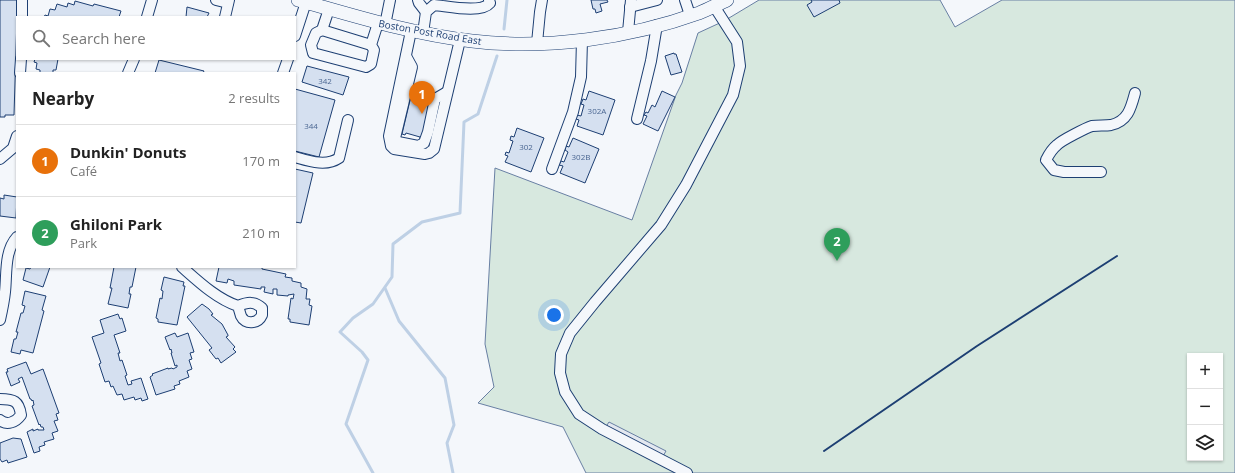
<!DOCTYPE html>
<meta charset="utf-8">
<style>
:root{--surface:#fff;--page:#f2f2f2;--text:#222;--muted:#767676;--line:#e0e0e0;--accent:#db2777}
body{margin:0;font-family:"Open Sans",sans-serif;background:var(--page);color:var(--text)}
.controls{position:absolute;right:12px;bottom:12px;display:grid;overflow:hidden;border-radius:0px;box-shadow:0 1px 3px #0004}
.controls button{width:36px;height:36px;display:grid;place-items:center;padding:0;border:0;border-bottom:1px solid var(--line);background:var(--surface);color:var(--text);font:20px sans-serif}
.you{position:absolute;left:554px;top:315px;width:14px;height:14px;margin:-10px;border:3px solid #fff;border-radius:50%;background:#1a73e8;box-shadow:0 0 0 6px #1a73e833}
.badge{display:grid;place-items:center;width:26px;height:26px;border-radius:50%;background:var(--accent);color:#fff;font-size:13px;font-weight:700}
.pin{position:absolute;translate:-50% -33px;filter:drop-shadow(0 1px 2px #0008)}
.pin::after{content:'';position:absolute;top:21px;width:14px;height:12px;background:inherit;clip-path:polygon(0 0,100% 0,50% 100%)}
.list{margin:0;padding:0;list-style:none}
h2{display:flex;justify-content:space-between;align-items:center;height:52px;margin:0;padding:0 16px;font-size:17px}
h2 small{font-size:13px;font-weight:400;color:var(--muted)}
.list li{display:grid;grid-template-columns:26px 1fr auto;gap:12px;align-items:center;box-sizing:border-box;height:72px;padding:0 16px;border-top:1px solid var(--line)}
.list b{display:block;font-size:15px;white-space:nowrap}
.list p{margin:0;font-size:13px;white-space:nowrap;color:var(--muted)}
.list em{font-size:13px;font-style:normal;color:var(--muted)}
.icon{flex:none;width:22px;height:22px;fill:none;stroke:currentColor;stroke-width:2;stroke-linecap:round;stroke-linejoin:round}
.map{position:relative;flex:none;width:1235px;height:473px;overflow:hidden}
.search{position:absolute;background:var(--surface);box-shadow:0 1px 3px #0004;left:16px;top:16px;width:280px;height:44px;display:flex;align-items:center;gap:10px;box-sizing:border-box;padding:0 14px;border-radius:0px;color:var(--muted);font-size:15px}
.panel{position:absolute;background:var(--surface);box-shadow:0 1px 3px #0004;left:16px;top:72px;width:280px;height:196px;border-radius:0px}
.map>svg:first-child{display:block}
.green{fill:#d7e8df;stroke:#687fa3;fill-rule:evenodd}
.parking{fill:#e3e8f0;stroke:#687fa3}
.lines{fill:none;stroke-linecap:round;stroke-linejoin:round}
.stream{stroke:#bed0e5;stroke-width:3}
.building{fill:#d5e0f0;stroke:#1d3f73}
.minor-casing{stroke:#1d3f73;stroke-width:12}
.major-casing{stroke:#1d3f73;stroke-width:14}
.minor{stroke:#f4f7fb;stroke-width:10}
.major{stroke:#f4f7fb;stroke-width:13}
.wall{stroke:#1d3f73;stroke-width:2}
.labels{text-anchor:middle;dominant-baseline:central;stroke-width:3;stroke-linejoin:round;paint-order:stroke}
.number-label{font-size:8px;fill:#4b6792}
.street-label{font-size:10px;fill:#1d3f73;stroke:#f4f7fb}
</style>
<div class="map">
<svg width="1235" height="473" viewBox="0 0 1235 473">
<rect width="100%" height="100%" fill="#f4f7fb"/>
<!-- green -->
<path class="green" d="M759,0h181l15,27 47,-27h233v473h-649l-23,-46 -85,-24 16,-16 -9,-43 10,-176 137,52 44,-125 6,-12 16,-50 26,-12zM1190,356h30v102h-30z"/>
<!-- parking -->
<polygon class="parking" points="609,422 666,451 662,458 605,428"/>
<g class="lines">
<!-- stream -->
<g class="stream">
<polyline points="504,29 507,0"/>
<polyline points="385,288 399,321 445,378 454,425 447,443 453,473"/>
<polyline points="373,473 346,424 368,360 362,352 340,332 353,318 373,304 392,277 393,244 422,222 460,213 464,122 478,114 497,56"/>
</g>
</g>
<!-- building -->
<g class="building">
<polygon points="0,0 19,0 17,17 14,115 5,115 5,117 0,117"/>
<polygon points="591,0 607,0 608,2 600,4 602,11 596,13 595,9 593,9"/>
<polygon points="811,0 839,0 840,3 814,17 807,5 812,2"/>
<polygon points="75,1 93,6 94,4 121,11 119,17 44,17 45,15 48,16 50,9 55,10 57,4 67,7 68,3 74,5"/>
<polygon points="187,7 209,13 207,17 186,17"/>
<polygon points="674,53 674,54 676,54 682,72 671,75 665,56"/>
<polygon points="35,59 58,59 56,70 53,70 53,73 40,73 40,70 36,69 37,63 34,62"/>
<polygon points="159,60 204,71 203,73 155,73"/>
<polygon points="307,66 349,77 343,95 302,82"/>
<polygon points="295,89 335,100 319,157 295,151"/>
<polygon points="589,91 615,100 603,135 577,126 579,120 576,119 577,115 581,116 584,105 581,104 583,99 586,100"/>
<polygon points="662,91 675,97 658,131 643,124 647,116 644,115 646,112 648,113 652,105 655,107"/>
<polygon points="412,92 427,94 427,96 434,98 424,140 420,139 420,137 406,133 405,135 402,134"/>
<polygon points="517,128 544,138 531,172 505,162 508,156 505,155 506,152 509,153 513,141 510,140 511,136 514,137"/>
<polygon points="573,138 599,149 585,183 560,173 563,166 559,165 561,161 564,162 568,152 565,150 566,146 569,147"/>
<polygon points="295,169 313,173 301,223 295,222"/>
<polygon points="4,195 17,197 16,218 0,216 0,198 4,199"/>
<polygon points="31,267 50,267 43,287 23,280 26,268 30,269"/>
<polygon points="114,267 136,267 132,287 130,287 129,294 131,294 128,308 108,304 112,288 110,288"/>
<polygon points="219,267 262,267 262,269 286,274 285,277 292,278 292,281 301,283 301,287 307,289 306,299 310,299 309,305 312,306 309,325 290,322 290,319 288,319 291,298 293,299 294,294 288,295 288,296 277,295 277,289 273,289 273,294 264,292 265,287 261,287 261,289 234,285 234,281 228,279 227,283 216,281"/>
<polygon points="164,277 184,282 183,286 185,286 177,325 158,322 158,319 156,318 160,298 162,299 163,291 161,290"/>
<polygon points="25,291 46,296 42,310 44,311 33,353 21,350 20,354 11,352 14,339 16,339 18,332 16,332 21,313 23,313 25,306 22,305"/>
<polygon points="202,304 209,309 213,314 211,315 222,324 228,335 228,336 226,337 235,347 233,349 236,352 221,363 218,358 216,359 209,350 212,348 187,317"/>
<polygon points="118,314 120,319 122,318 126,331 114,335 120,353 118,353 120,361 122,360 127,375 125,376 128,385 132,384 131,381 141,378 148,399 142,401 141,398 135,400 134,397 124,400 122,394 117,395 113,386 111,387 109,381 105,382 99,364 101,363 92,337 104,333 100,320"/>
<polygon points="175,333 177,337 188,333 194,352 190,353 192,359 189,360 192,369 187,371 189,377 179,381 180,384 174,386 175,389 156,395 150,377 153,375 152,374 168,368 168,369 172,368 173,369 177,367 177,365 175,366 171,353 172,353 171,349 170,350 165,337"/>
<polygon points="26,362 31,374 43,369 59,413 56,414 58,420 54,421 58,431 52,433 54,439 44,442 45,445 39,447 40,451 34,453 27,432 33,429 33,431 38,429 38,430 44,430 43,427 41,427 40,424 39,425 32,406 34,405 33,400 32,401 31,399 30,399 22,377 18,379 20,382 11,386 6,372 8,372 7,369"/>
<polygon points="13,438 21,439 27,457 8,463 7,460 2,462 0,459 0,443"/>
</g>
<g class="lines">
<!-- minor casing -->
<g class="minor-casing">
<g id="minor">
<polyline points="216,0 228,3"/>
<polyline points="418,0 419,3 426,12"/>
<polyline points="685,0 690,15"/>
<polyline points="630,7 657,0"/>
<polyline points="329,9 322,30 316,33 311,45 313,53 366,67 371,64 374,50 371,45 378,23"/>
<polyline points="22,17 22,0"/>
<polyline points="147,17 152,0"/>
<polyline points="225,17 229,0"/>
<polyline points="385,25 390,0"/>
<polyline points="322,30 371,45"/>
<polyline points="411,31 389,136 391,146 394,149 425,154 429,153 434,149 460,40"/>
<polyline points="628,32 631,0"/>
<path d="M423,33l3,-21 8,-7c13,1 47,9 56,-2l-1,-3"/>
<polyline points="295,36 306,2"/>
<polyline points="537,43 540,12 542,0"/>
<polyline points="406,56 412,67 395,138 398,142 418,146 424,143 428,132 435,99 447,92"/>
<polyline points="20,73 21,59"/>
<polyline points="128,73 134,59"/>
<polyline points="283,73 288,59"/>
<polyline points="637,119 651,61 657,25"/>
<path d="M295,157c14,4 31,10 44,1l9,-38"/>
<polyline points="0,159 13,148 17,136"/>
<polyline points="552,169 573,112 581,77 582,40"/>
<path d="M1101,172h-37l-10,-2 -8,-10c3,-6 6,-11 11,-15 5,-5 29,-17 35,-19 6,-1 13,0 19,-1 17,-4 20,-17 24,-32"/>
<path d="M182,267c17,15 35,32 56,39 10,-4 16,-5 24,2 0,1 0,6 0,7 -4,9 -17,10 -21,1 -1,-3 -2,-7 -3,-10"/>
<path d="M0,320c2,-9 4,-18 5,-28 2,-17 -1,-41 12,-55"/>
<path d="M0,420c7,6 16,2 21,-5 -2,-14 -7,-16 -21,-16"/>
<polyline points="687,473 602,429 579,414 565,392 560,373 561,354 570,333 595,302 661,225 686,185 733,95 740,66 737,42 714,6"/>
</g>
</g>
<!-- major casing -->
<g class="major-casing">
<path id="major" d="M298,0c57,16 114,34 174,41 73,9 158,-3 227,-28 10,-4 19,-9 28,-13"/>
</g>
<!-- minor -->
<use href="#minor" class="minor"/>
<!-- major -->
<use href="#major" class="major"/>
<!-- wall -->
<polyline class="wall" points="824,451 977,346 1117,256"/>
</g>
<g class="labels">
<!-- number labels -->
<g class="number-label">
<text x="325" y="80">342</text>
<text x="597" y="110">302A</text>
<text x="311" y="125">344</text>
<text x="526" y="146">302</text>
<text x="581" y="156">302B</text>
</g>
<!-- street labels -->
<g class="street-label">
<text transform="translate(430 32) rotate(10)">Boston Post Road East</text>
</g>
</g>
</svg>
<div class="controls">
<button>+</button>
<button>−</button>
<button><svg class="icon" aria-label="layers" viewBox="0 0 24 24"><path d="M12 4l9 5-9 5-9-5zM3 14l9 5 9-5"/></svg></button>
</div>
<div class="you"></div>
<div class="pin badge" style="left:422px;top:114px;background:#e8710a">1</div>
<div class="pin badge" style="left:837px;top:261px;background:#2e9e5b">2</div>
<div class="search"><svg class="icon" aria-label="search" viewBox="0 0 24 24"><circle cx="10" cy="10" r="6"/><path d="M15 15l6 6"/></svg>Search here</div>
<section class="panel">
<h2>Nearby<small>2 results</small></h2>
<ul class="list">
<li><span class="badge" style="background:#e8710a">1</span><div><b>Dunkin' Donuts</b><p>Café</p></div><em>170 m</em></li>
<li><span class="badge" style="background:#2e9e5b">2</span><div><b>Ghiloni Park</b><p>Park</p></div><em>210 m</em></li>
</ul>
</section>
</div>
